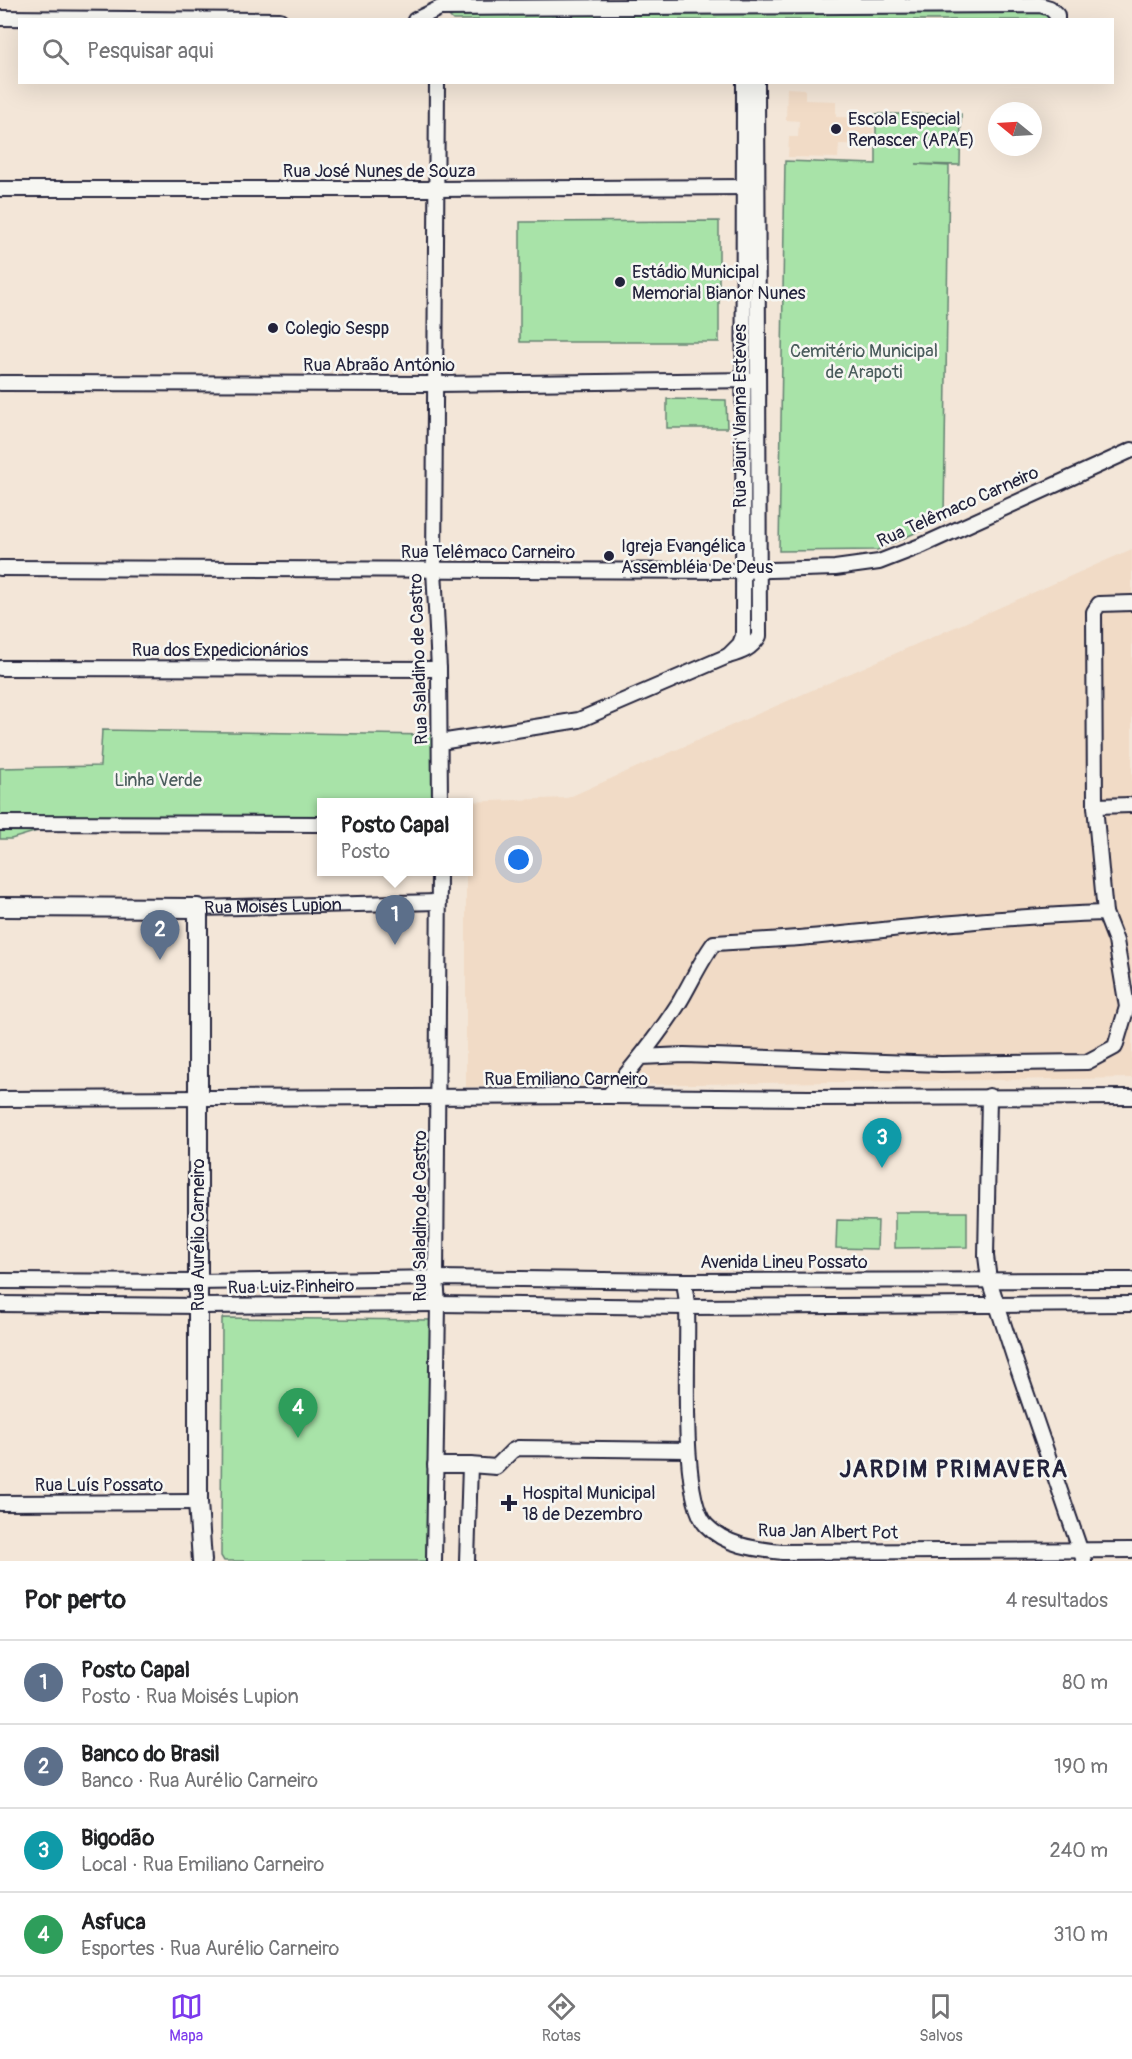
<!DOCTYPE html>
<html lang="pt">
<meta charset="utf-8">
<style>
:root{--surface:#fff;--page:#f2f2f2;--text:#202124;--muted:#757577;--line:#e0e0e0;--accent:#7c3aed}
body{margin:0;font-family:Pangolin,sans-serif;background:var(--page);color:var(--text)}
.compass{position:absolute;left:988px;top:102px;width:54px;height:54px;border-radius:50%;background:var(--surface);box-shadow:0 6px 24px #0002;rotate:288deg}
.you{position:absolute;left:519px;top:860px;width:21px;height:21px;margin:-15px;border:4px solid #fff;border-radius:50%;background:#1a73e8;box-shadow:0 0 0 9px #1a73e833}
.badge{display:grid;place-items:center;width:39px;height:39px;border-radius:50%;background:var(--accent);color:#fff;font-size:20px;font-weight:700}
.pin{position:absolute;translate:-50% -50px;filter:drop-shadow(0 2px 3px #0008)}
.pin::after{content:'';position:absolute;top:32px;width:21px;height:18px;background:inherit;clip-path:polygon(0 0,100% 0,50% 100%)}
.popup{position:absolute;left:317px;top:798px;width:156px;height:78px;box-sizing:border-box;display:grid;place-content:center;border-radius:0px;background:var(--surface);filter:drop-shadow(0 2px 4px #0005);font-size:20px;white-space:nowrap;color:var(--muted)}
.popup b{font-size:22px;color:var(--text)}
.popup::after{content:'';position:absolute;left:50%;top:100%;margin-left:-12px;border:12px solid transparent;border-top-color:var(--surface)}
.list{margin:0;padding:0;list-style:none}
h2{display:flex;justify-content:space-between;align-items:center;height:78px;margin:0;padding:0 24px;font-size:26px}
h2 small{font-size:20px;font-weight:400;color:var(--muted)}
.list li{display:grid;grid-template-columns:39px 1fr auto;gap:18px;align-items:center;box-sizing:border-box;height:84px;padding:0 24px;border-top:2px solid var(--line)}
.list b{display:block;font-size:22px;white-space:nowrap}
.list p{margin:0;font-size:20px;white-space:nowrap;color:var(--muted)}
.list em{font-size:20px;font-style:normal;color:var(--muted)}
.icon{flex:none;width:33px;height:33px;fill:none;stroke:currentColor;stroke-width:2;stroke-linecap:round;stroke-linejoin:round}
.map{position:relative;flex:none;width:1132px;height:1561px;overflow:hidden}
.search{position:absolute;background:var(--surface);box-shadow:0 6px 24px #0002;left:18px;right:18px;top:18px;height:66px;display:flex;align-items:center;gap:15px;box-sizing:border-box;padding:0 21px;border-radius:0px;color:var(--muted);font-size:22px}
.sheet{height:414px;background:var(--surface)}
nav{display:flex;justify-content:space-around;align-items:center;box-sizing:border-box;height:84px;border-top:2px solid var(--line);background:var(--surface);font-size:16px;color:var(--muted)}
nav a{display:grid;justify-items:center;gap:3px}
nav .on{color:var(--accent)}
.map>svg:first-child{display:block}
.built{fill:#f1dbc6}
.green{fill:#a8e3a8;stroke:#658272;stroke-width:1.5}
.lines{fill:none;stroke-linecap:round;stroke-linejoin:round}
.minor-casing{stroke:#22223b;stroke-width:18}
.major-casing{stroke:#22223b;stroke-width:22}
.minor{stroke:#f6f6f2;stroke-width:14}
.major{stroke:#f6f6f2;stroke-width:18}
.poi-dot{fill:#22223b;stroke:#f6f6f2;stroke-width:2}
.labels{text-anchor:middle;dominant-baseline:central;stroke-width:5;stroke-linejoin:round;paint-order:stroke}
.poi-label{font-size:18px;fill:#22223b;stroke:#f6f6f2;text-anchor:start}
.street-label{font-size:18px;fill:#22223b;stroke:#f6f6f2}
.park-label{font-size:18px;fill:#4a5c5c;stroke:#f6f6f2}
.district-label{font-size:24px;font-weight:bold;letter-spacing:1.5px;fill:#22223b;stroke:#f6f6f2}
</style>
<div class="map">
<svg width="1132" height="1561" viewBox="0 0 1132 1561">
<rect width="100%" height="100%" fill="#f3e6d8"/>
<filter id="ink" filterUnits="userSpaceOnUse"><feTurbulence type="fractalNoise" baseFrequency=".0167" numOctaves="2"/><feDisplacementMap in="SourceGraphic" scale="12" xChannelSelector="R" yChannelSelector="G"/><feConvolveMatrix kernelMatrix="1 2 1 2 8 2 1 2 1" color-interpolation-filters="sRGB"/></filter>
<g filter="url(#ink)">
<!-- built -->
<g class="built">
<polygon points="787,88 805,89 805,100 836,101 836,117 874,118 873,145 839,144 838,158 788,157 789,137 798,137 799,121 786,120"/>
<polygon points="1132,549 1132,1078 466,1087 466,872 468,872 468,802 466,802 567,798"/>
</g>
<!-- green -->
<g class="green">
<polygon points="1048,11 1053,20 453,20 449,16 454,12"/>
<polygon points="876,114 961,114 960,165 916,164 949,166 944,520 877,550 779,551 785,161 876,164"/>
<polygon points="719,221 719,342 520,342 520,222"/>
<polygon points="667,399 726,400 727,428 667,428"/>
<polygon points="102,730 434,735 433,802 322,802 321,831 51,827 11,839 0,839 0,768 100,766"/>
<polygon points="895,1212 967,1212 967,1247 895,1248"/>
<polygon points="837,1220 878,1221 877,1249 836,1248"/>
<polygon points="222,1318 430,1320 426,1561 224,1561 221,1556"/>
</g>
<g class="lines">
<!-- minor casing -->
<g class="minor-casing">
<g id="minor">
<polyline points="0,18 280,20"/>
<polyline points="415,20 440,8 1040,5 1050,8 1057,15 1057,20"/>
<polyline points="437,82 434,569 439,669 440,802"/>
<path d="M744,82l-1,554 -3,8 -12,12c14,-4 23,-7 31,-20l-2,-554"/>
<polyline points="0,189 436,189 751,187"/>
<polyline points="0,383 435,384 753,380"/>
<polyline points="0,568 742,571 835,568 879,562 923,545 1132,450"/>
<polyline points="0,668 439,669"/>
<polyline points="440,742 579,720 728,656"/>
<polyline points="1095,806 1132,805"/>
<polyline points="0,823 322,824"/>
<path id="s1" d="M198,908l240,-6"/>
<polyline points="1105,913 1095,806 1094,612 1099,604 1132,603"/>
<path d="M608,1096c25,-29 50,-60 71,-93 12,-20 21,-41 35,-60 32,-2 64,-3 96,-6 98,-9 196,-21 295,-24l11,28 11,66 -12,40 -28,15 -146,2 -257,-9 -43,2"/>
<polyline points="989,1096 986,1256 989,1280 1014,1357 1084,1561"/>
<polyline points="0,1099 608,1096 809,1098 1132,1097"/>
<polyline points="0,1281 197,1282 436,1278 684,1281 1132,1280"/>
<path d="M684,1281c1,9 3,18 3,27 2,44 -8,188 19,217 20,21 49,24 76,27l350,-2"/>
<polyline points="0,1304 199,1306 438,1304 687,1307 1132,1304"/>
<polyline points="435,1465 470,1465 467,1561"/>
<polyline points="470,1465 496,1467 512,1451 518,1448 688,1450"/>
<polyline points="0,1503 198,1502"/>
<polyline points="434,1561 438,1304 436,1278 439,872"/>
</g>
</g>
<!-- major casing -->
<g class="major-casing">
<polyline id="major" points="0,907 198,908 198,1502 202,1561"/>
</g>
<!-- minor -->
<use href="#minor" class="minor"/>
<!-- major -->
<use href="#major" class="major"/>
</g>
</g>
<!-- markers -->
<g class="poi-dot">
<circle cx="836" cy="129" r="6"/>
<circle cx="620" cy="282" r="6"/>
<circle cx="273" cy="328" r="6"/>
<circle cx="609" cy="556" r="6"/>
<path d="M506 1494h6v6h6v6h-6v6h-6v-6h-6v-6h6z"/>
</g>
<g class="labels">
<!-- poi labels -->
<g class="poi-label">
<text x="848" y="119">Escola Especial<tspan x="848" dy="21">Renascer (APAE)</tspan></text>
<text x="632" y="272">Estádio Municipal<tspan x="632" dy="21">Memorial Bianor Nunes</tspan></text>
<text x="285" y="328">Colegio Sespp</text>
<text x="621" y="546">Igreja Evangélica<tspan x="621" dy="21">Assembléia De Deus</tspan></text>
<text x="522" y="1493">Hospital Municipal<tspan x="522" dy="21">18 de Dezembro</tspan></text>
</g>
<!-- street labels -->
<g class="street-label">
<text x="379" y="171">Rua José Nunes de Souza</text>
<text x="379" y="365">Rua Abraão Antônio</text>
<text transform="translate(740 416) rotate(-90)">Rua Jauri Vianna Esteves</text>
<text transform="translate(958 507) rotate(-24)">Rua Telêmaco Carneiro</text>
<text x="488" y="552">Rua Telêmaco Carneiro</text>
<text x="220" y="650">Rua dos Expedicionários</text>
<text transform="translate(419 659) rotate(-92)">Rua Saladino de Castro</text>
<text stroke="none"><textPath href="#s1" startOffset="75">Rua Moisés Lupion</textPath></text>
<text x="566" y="1079">Rua Emiliano Carneiro</text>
<text transform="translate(420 1216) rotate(-90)">Rua Saladino de Castro</text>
<text transform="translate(198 1235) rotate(-90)">Rua Aurélio Carneiro</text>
<text x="784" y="1262">Avenida Lineu Possato</text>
<text transform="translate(291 1287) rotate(-1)">Rua Luiz Pinheiro</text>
<text x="99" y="1485">Rua Luís Possato</text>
<text transform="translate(828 1532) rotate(1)">Rua Jan Albert Pot</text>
</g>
<!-- park labels -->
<g class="park-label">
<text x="864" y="351">Cemitério Municipal<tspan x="864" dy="21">de Arapoti</tspan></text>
<text x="158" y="780">Linha Verde</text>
</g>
<!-- district labels -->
<g class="district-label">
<text x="954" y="1469">JARDIM PRIMAVERA</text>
</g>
</g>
</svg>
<svg class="compass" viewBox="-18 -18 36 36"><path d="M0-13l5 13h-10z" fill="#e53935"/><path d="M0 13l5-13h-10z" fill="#757577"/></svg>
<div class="you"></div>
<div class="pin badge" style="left:395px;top:945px;background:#5c6f8a">1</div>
<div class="popup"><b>Posto Capal</b>Posto</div>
<div class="pin badge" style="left:160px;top:960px;background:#5c6f8a">2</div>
<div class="pin badge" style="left:882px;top:1168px;background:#0f9aa8">3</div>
<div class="pin badge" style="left:298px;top:1438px;background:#2e9e5b">4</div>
<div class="search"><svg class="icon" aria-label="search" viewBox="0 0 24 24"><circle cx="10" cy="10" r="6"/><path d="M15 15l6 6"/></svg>Pesquisar aqui</div>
</div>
<section class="sheet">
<h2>Por perto<small>4 resultados</small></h2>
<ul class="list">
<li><span class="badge" style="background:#5c6f8a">1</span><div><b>Posto Capal</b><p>Posto · Rua Moisés Lupion</p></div><em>80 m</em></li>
<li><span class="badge" style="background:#5c6f8a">2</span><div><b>Banco do Brasil</b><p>Banco · Rua Aurélio Carneiro</p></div><em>190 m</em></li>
<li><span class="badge" style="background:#0f9aa8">3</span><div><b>Bigodão</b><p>Local · Rua Emiliano Carneiro</p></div><em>240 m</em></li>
<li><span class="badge" style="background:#2e9e5b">4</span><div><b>Asfuca</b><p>Esportes · Rua Aurélio Carneiro</p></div><em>310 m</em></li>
</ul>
</section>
<nav>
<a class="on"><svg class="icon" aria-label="map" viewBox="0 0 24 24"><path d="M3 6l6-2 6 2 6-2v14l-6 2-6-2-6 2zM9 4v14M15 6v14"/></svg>Mapa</a>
<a><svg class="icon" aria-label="directions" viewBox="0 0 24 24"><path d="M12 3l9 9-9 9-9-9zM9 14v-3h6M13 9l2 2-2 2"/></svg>Rotas</a>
<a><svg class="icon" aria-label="saved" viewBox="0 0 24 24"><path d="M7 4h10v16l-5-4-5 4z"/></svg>Salvos</a>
</nav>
